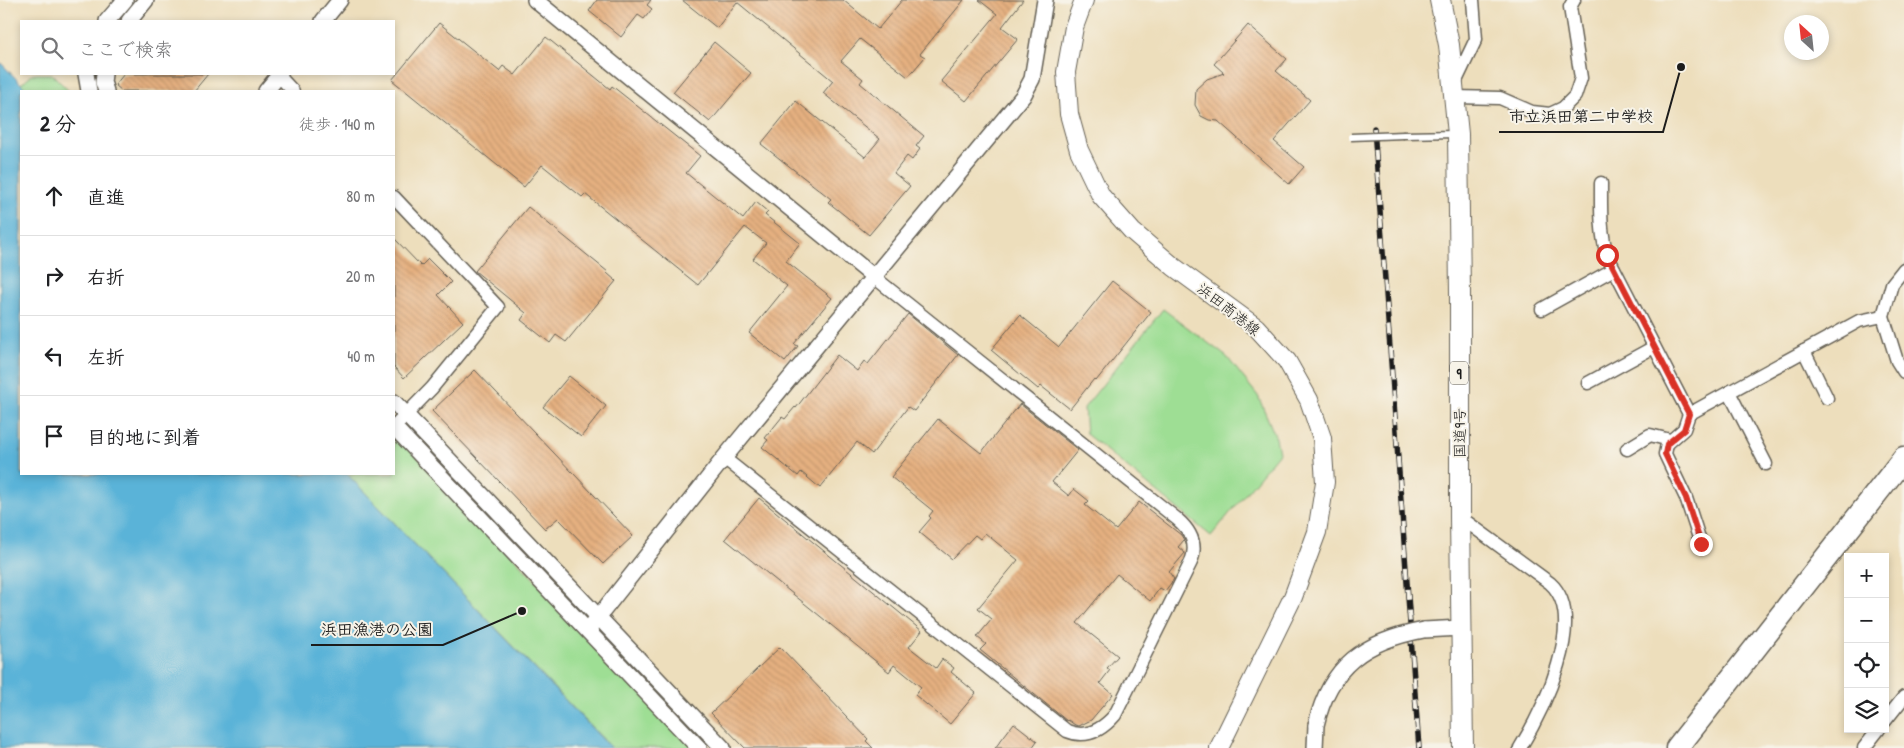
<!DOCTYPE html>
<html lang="ja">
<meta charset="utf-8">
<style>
:root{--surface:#fff;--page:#f2f2f2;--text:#202124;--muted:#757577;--line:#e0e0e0}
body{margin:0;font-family:"Patrick Hand","Klee One",sans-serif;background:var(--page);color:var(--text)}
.controls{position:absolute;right:15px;bottom:15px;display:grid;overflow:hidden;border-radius:0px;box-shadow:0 2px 8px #0003}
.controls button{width:45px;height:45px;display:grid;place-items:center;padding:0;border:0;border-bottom:1px solid var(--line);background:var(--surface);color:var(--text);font:25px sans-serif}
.compass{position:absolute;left:1784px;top:15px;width:45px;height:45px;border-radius:50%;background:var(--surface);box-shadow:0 2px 8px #0003;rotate:333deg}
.stop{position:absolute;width:15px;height:15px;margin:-11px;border:4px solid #d93025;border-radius:50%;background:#fff}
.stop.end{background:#d93025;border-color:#fff;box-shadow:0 1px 5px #0008}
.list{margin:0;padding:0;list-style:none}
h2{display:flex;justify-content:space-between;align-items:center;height:65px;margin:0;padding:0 20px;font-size:21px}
h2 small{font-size:16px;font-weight:400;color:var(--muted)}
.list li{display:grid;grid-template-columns:32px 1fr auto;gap:15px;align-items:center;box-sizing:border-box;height:80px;padding:0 20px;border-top:1px solid var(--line)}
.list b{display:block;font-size:19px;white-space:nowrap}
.list em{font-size:16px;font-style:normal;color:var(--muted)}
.icon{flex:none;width:28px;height:28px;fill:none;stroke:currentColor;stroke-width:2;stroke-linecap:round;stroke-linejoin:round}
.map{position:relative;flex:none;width:1904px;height:748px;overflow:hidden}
.search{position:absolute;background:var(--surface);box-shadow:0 2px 8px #0003;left:20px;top:20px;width:375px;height:55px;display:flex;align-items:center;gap:12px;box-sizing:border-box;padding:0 18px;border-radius:0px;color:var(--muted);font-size:19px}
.panel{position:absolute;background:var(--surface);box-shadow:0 2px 8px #0003;left:20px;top:90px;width:375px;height:385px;border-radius:0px}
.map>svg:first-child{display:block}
.green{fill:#9ede94;stroke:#5d7d58}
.water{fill:#5ab3d8;stroke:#3b687a}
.building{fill:url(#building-back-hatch)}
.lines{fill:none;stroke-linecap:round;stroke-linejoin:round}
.service-casing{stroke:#656054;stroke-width:9}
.minor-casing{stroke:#656054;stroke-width:15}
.tertiary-casing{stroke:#656054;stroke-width:18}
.secondary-casing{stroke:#656054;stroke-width:20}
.trunk-casing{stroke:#656054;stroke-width:22}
.motorway-casing{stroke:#656054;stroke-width:25}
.service{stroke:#fff;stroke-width:6}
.minor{stroke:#fff;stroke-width:12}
.tertiary{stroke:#fff;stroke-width:15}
.secondary{stroke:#fff;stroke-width:18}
.trunk{stroke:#fff;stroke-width:20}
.motorway{stroke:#fff;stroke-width:22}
.rail-casing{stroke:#1c1c1c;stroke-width:5.5}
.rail{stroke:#f7f3e8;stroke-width:4;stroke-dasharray:11;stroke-linecap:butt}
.service-bridge-casing{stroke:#656054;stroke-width:9;stroke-linecap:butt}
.tertiary-bridge-casing{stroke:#656054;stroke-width:18;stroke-linecap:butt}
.service-bridge{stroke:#fff;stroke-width:6}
.tertiary-bridge{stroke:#fff;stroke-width:15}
.route{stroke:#d93025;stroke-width:6}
.labels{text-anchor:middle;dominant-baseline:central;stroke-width:4;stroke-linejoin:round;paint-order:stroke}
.shield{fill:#f7f3e8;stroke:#5e5c59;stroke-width:1}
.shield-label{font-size:14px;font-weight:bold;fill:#1c1c1c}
.street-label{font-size:15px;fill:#1c1c1c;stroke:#f7f3e8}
.leader{fill:none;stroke:#1c1c1c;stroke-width:2}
.callout-dot{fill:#1c1c1c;stroke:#f7f3e8;stroke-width:2}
.callout-label{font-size:16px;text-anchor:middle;font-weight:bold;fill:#1c1c1c;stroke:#f7f3e8;stroke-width:4;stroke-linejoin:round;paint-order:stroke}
</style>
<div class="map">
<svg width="1904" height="748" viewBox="0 0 1904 748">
<defs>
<pattern id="building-back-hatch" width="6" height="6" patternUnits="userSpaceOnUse" patternTransform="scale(1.25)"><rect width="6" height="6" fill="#e5b080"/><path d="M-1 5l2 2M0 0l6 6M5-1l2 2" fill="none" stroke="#c4976e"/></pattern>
</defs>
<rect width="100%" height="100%" fill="#f7f3e8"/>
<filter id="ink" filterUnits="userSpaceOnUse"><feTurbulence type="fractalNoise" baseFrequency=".02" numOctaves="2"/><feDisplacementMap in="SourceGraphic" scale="10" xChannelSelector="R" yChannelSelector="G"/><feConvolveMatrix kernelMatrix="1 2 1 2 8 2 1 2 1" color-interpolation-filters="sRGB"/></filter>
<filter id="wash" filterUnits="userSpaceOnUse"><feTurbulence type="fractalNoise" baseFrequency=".0096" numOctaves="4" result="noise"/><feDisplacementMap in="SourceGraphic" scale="20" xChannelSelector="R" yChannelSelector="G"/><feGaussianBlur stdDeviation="1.12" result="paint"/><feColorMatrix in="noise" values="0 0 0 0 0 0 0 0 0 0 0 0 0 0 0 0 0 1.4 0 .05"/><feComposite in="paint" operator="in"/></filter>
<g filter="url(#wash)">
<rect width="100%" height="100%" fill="#eddebc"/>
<!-- green -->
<g class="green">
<polygon points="32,74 52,74 69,91 28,91 21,84"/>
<polygon points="1163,309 1227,357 1258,396 1276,438 1279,453 1211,536 1086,434 1084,408"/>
<polygon points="394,432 695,748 612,748 347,474 394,474"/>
</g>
<!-- water -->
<polygon class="water" points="0,62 28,91 21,91 21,474 347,474 611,748 0,748"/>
<g id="blocks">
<!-- building -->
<g class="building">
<polygon points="597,0 651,0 647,5 652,9 644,19 638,15 621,37 589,11"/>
<polygon points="682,0 843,0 878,29 902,0 964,0 920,54 925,57 908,77 860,39 841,61 863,79 860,83 924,136 916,146 920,149 912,160 907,156 894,173 910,186 869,235 828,202 831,199 761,144 796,101 865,157 880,139 823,93 833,81 737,2 717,28"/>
<polygon points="979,0 1023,0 1002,27 1018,39 966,101 941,81 997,14"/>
<polygon points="439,23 499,71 503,66 515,75 546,37 610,89 612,86 700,156 686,173 743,219 756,202 768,212 765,215 800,243 786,261 832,298 794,344 798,346 785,362 749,333 787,286 753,259 766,243 745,227 698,285 585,194 582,197 542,165 524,187 392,80"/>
<polygon points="1248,25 1287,59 1276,71 1310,100 1274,141 1304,167 1289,184 1218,121 1209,120 1201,116 1195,105 1196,89 1207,79 1224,73 1214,64"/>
<polygon points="714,42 751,73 710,122 673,92"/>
<polygon points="124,74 208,74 194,91 122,91 115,85"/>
<polygon points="528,207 608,272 607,273 616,281 566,342 556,335 550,343 521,320 526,313 475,271"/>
<polygon points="394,238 421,266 428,259 451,282 438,295 463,322 404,378 394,367"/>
<polygon points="1112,281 1151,312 1096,381 1094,379 1070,409 1041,386 1038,389 991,350 1020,315 1059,347"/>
<polygon points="908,314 958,355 914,411 908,407 872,454 857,442 820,488 801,472 798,476 762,447 768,440 765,438 782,417 785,419 795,407 796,408 837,355 857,371 864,361 868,364"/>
<polygon points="475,370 633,536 603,564 558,518 545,529 432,411"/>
<polygon points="569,376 606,406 581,437 543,407"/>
<polygon points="1020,404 1078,450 1052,482 1069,496 1074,489 1089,501 1085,505 1116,530 1139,502 1181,535 1184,540 1178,547 1185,553 1169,572 1174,579 1165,591 1160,588 1150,601 1117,574 1077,623 1118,656 1107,668 1110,670 1100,683 1113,694 1091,720 1079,726 1075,725 1068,720 1067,721 980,650 986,644 977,637 992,619 978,608 1018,560 985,533 980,539 975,535 952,559 919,532 931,518 929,516 933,511 891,477 938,419 981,453"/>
<polygon points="759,498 922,631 909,647 936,668 942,659 954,668 951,672 976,693 950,724 915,695 921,687 894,665 889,672 725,539"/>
<polygon points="780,647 868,739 866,741 873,748 745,748 711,713"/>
<polygon points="1014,723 1037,741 1032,748 995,748"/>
</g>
</g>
</g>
<g filter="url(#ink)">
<use href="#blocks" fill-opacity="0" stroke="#656054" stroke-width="1"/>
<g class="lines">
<!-- service casing -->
<g class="service-casing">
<polyline id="service" points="1404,135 1456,134"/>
</g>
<!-- minor casing -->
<g class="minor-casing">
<g id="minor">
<polyline points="279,76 293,91"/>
<polyline points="1455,83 1476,39 1473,0"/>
<polyline points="1455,97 1500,98 1532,112 1550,114 1563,108 1575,96 1581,78 1570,7 1574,0"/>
<path d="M1601,183c0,24 -1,48 6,72l82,159 -5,15 -17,15 -2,10 21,44 15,46"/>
<polyline points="394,197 498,307 432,388 394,427"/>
<polyline points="1904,269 1892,284 1883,316 1897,361 1904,372"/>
<polyline points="1542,309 1614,269"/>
<polyline points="1804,351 1827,398"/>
<polyline points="1588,383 1654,347"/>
<polyline points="1729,392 1766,464"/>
<polyline points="1689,414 1859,321 1883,316"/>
<polyline points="1627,449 1650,435 1670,440"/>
<path d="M724,458l343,273c19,8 35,-1 48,-16l76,-153c7,-18 0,-31 -14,-43l-303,-242"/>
<path d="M1460,517l90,66c39,35 -8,129 -30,165"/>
<polyline points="1885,721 1904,697"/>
<polyline points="1864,748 1879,729"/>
</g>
</g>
<!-- tertiary casing -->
<g class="tertiary-casing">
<g id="tertiary">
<polyline points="535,0 874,277"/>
<polyline points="107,21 125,0"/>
<polyline points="129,21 146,0"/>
<polyline points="323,21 340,0"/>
<polyline points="86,74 89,91"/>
<polyline points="104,74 103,82 106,91"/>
<polyline points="266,91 280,74"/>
<polyline points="394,402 723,748"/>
<polyline points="394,427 699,748"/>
<polyline points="588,630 724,458 1023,96 1032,79 1045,0"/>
<polyline points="1424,630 1461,628"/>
<polyline points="1315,748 1316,725"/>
</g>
</g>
<!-- secondary casing -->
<g class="secondary-casing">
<polyline id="secondary" points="1084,0 1074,27 1066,72 1069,114 1079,150 1101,196 1132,231 1174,267 1256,327 1287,361 1309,400 1322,438 1325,482 1317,532 1293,597 1219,748"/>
</g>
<!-- trunk casing -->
<g class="trunk-casing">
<polyline id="trunk" points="1440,0 1449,45 1458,134 1460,292 1460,517 1463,748"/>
</g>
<!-- motorway casing -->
<g class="motorway-casing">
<polyline id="motorway" points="1677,748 1904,458"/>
</g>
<!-- service -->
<use href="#service" class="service"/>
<!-- minor -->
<use href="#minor" class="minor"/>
<!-- tertiary -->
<use href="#tertiary" class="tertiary"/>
<!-- secondary -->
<use href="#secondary" class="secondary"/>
<!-- trunk -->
<use href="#trunk" class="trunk"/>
<!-- motorway -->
<use href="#motorway" class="motorway"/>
<!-- rail casing -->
<g class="rail-casing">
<polyline id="rail" points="1374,128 1419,748"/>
</g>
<!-- rail -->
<use href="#rail" class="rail"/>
<!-- service-bridge casing -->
<g class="service-bridge-casing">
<polyline id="service-bridge" points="1351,137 1404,135"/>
</g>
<!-- tertiary-bridge casing -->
<g class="tertiary-bridge-casing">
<path id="tertiary-bridge" d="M1316,725c14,-60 49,-84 108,-95"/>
</g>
<!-- service-bridge -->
<use href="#service-bridge" class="service-bridge"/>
<!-- tertiary-bridge -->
<use href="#tertiary-bridge" class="tertiary-bridge"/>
</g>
</g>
<g class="lines" filter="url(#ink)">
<!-- route -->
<polyline class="route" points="1607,255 1689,414 1684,430 1667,444 1665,454 1686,498 1701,544"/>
</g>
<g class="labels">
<!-- shield labels -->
<rect class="shield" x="1450" y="361.5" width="18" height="23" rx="4"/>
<g class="shield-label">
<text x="1459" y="373">9</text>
</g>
<!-- street labels -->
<g class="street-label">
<text transform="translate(1229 309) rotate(38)">浜田商港線</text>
<text transform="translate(1459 433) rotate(-90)">国道9号</text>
</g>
</g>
<!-- callouts -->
<path class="leader" d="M1681 67L1663 132H1499M522 611L443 645H311"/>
<g class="callout-dot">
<circle cx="1681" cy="67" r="5"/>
<circle cx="522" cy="611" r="5"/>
</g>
<g class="callout-label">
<text x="1581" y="122">市立浜田第二中学校</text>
<text x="377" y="635">浜田漁港の公園</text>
</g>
</svg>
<div class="controls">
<button>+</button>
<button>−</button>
<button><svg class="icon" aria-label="locate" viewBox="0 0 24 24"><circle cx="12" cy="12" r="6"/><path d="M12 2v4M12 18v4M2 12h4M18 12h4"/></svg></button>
<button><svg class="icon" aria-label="layers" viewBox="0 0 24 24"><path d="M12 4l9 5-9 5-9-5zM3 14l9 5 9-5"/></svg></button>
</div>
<svg class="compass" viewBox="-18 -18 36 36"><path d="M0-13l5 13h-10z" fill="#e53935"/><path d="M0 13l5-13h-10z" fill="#757577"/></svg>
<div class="stop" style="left:1607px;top:255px"></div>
<div class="stop end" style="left:1701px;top:544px"></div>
<div class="search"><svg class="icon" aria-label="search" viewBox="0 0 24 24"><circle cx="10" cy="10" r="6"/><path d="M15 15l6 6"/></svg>ここで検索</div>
<section class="panel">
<h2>2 分<small>徒歩 · 140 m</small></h2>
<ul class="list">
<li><svg class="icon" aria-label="ahead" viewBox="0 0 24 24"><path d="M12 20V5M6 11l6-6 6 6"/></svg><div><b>直進</b></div><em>80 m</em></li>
<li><svg class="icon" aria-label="right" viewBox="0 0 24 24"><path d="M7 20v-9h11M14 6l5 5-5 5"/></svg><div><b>右折</b></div><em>20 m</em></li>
<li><svg class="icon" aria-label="left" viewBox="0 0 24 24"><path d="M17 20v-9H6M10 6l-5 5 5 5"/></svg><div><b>左折</b></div><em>40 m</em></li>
<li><svg class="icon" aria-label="arrive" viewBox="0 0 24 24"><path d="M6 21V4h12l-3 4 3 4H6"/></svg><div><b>目的地に到着</b></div></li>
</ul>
</section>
</div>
